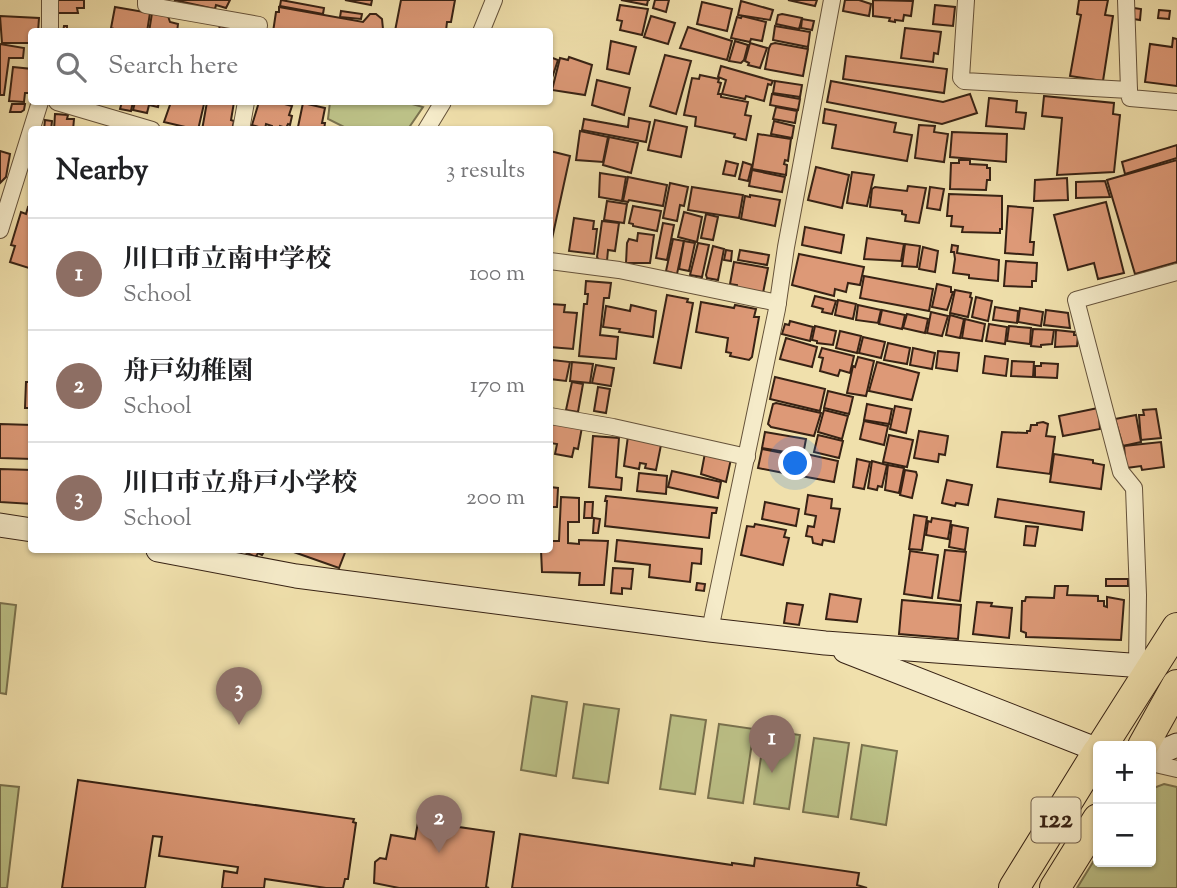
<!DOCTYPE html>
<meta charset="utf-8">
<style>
:root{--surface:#fff;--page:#f2f2f2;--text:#202124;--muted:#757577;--line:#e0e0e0;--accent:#0b8043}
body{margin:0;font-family:"Sorts Mill Goudy","Noto Serif JP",serif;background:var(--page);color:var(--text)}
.controls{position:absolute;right:21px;bottom:21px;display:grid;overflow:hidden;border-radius:7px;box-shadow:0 2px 5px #0004}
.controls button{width:63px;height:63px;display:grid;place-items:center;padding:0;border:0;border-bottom:2px solid var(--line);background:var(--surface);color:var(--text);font:35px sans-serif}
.you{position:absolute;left:796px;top:464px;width:24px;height:24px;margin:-18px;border:5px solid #fff;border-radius:50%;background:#1a73e8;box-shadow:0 0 0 10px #1a73e833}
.badge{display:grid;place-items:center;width:46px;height:46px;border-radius:50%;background:var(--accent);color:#fff;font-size:23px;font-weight:700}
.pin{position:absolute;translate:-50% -58px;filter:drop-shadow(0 2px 4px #0008)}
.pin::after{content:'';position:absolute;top:37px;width:24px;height:21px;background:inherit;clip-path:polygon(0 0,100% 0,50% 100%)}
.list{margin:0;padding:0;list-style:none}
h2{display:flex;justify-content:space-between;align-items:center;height:91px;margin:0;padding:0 28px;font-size:30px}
h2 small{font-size:23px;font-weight:400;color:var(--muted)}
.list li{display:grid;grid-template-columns:46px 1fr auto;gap:21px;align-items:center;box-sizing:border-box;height:112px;padding:0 28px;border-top:2px solid var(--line)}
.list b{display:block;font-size:26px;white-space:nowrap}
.list p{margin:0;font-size:23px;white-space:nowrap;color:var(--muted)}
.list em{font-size:23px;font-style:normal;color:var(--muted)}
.icon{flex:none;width:38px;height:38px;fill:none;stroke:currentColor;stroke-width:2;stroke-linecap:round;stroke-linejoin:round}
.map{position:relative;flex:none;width:1177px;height:888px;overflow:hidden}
.search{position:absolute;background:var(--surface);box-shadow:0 2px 5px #0004;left:28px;top:28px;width:525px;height:77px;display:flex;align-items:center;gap:18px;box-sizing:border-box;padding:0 24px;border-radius:7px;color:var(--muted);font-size:26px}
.panel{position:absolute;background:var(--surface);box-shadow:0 2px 5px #0004;left:28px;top:126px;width:525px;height:427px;border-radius:7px}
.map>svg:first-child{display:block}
.green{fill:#bcc187;stroke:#7a724e;stroke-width:2}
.building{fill:#d97;stroke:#372214;stroke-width:2}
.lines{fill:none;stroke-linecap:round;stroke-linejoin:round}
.secondary-tunnel{stroke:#cbba8e;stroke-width:23;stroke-dasharray:23 11;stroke-linecap:butt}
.street-casing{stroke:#65523a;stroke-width:18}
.secondary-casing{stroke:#372214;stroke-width:25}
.highway-casing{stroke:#372214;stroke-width:32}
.street{stroke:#f5ebc9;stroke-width:16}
.secondary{stroke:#f5ebc9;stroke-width:23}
.highway{stroke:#f0e0ac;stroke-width:30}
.labels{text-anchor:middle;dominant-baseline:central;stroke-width:5;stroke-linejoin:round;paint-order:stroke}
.shield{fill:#f5ebc9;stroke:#705e4a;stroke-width:2}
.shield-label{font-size:26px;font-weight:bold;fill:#372214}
</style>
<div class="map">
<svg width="1177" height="888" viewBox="0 0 1177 888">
<rect width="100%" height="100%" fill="#f0e0ac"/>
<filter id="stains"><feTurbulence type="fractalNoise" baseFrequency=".00286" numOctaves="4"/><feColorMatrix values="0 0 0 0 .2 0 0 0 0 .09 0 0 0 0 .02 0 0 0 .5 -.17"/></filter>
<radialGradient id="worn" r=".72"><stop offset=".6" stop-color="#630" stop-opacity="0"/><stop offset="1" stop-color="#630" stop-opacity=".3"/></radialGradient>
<!-- green -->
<g class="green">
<polygon points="326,102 405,102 423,107 408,129 348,129 328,119 330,102"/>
<polygon points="0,603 16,605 6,694 0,693"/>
<polygon points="532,696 567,702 556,776 521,770"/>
<polygon points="584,704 619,709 608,783 573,778"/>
<polygon points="671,715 706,720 695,794 660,789"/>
<polygon points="719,724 754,729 743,803 708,798"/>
<polygon points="765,730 800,735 789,809 754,804"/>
<polygon points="814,738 849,743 838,817 803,812"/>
<polygon points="862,745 897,751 886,825 851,819"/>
<polygon points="1164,784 1177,787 1177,888 1077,888 1098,854 1098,862 1151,862 1151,789"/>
<polygon points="0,785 19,787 7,888 0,888"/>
</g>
<!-- building -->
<g class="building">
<polygon points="58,0 84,0 84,8 77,8 78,13 56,13 56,1"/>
<polygon points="174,0 230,0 226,8 216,5 215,9"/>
<polygon points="281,0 324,8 323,14 280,6"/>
<polygon points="345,0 372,0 371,5"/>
<polygon points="401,0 455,0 451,22 447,22 446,31 273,32 276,12 279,12 279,7 363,22 370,14 376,14 382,19 383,29 395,31"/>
<polygon points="621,0 650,0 648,0 647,5"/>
<polygon points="655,0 669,0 666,12 653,8"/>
<polygon points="788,0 817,0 815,6"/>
<polygon points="845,0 859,0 871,4 869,16 843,11"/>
<polygon points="873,0 913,1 911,16 904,15 903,21 895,20 895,22 889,21 890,18 873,16"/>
<polygon points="1079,0 1108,0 1105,15 1113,16 1103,81 1070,76 1081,15 1077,14"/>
<polygon points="741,1 773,10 770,20 738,15"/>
<polygon points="702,2 732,9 727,31 697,24"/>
<polygon points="620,5 648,9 642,35 620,30 622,21 617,20"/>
<polygon points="935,5 955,7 953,26 933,24"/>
<polygon points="115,7 150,13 147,32 113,32 114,29 111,28"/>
<polygon points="1134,8 1141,9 1140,20 1133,19"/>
<polygon points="1159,10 1170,11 1169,19 1158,18"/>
<polygon points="341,11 362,14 361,19 340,17"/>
<polygon points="152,13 168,16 170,22 178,24 177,32 149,32"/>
<polygon points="782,14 802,18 799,29 776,24 778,15"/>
<polygon points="0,16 39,18 38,32 32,32 32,43 2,43"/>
<polygon points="651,16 675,23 668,44 644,37"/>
<polygon points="742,16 766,22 762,41 751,39 750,42 731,38 737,17 741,18"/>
<polygon points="802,19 814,21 812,30 801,28"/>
<polygon points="64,26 67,26 67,29 109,32 63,32"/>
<polygon points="220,26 244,32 218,32"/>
<polygon points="775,26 810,32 808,47 773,40"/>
<polygon points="688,27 732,41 727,60 680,48"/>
<polygon points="905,28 941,32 938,54 934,53 933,62 901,58"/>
<polygon points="1173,38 1177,39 1177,86 1145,82 1150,44 1172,47"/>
<polygon points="611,41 636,47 629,74 607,69"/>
<polygon points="735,41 748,45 744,60 741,63 729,61"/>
<polygon points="750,43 767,48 760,68 748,65 749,63 745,61"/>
<polygon points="775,43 808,49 803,76 765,69 769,48 771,44"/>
<polygon points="0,44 24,48 23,58 9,58 4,95 0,95"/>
<polygon points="665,55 691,61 676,114 650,106"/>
<polygon points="846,56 947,69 944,93 843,79"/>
<polygon points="550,57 558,60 551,81 550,80"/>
<polygon points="569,57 592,65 585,95 552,90 560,58 568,60"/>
<polygon points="721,66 773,81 771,85 768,84 764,101 746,96 745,99 722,94 726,80 718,77"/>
<polygon points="13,67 32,69 30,93 25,93 24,102 9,101"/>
<polygon points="700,75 719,79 718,82 721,83 718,94 721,94 721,97 748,102 745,115 751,116 746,140 734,137 735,134 695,126 696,117 684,115 692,78 699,79"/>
<polygon points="597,80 630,88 624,115 592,105"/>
<polygon points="775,81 802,85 800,97 773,93"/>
<polygon points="831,81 943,102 970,94 977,113 942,124 827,102"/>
<polygon points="772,94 800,99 798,110 770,105"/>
<polygon points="1044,96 1114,103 1113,114 1120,115 1114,172 1057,175 1062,118 1042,116"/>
<polygon points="989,98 1017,101 1016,112 1026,113 1024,129 986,126"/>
<polygon points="122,102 133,102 131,111 120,109"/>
<polygon points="135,102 159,102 158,107 149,105 147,113 133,110"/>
<polygon points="171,102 204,104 198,130 164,122"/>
<polygon points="207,102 234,102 231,120 234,121 232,130 202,130"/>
<polygon points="259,102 277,102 292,106 289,115 292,116 290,125 288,124 286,128 280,126 279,130 272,129 272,126 266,124 265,129 252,125"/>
<polygon points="303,103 325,108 322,123 325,123 324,130 298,127"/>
<polygon points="12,104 25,104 24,110 21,112 10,112"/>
<polygon points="776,107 797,111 795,123 773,119"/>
<polygon points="825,109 896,123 894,132 912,135 907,161 832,148 836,125 823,123"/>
<polygon points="55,114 68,115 67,119 74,119 73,130 54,130"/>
<polygon points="629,118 650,122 646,142 582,130 584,119 628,127"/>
<polygon points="45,120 52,121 51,130 44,130"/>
<polygon points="655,120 687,127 681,157 648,150"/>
<polygon points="774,121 794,126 792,138 771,134"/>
<polygon points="919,125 935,126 934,132 948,134 944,162 915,158"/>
<polygon points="580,131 608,137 603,162 576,160"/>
<polygon points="952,132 1007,134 1006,162 950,157"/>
<polygon points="758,134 791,139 788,161 785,160 784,164 787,165 786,175 752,169"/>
<polygon points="609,137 638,143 631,173 603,165"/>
<polygon points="1177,145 1177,158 1125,174 1122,162"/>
<polygon points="0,151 10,154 6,177 0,183"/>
<polygon points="550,151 570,156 550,248"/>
<polygon points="959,160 970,160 970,164 987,165 987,168 990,168 990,180 987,180 986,190 950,189 951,163 959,163"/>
<polygon points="1177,160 1177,262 1135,274 1107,180"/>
<polygon points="726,161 738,164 735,176 723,174"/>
<polygon points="743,162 752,165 748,181 739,179"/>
<polygon points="816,167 849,175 842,208 808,200"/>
<polygon points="752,170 785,177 782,192 749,186"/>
<polygon points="852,172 874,175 867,206 847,203"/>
<polygon points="600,173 626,177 622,201 599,197"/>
<polygon points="628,177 667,185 663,206 629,200 628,202 623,201"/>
<polygon points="1067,178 1068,200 1034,201 1035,180"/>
<polygon points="1105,181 1110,197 1076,198 1076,182"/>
<polygon points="670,183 688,187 684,206 680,205 677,221 663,218"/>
<polygon points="908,186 926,188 919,223 905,221 906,215 902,214 902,211 870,207 872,189 875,187 907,191"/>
<polygon points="692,187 743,195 739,218 688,210"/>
<polygon points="930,187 944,189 940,210 927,208"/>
<polygon points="949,194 1002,196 1002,229 1000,229 1000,233 962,232 963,227 951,226 952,216 947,216"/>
<polygon points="750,195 780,200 775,226 741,219 745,196 750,197"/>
<polygon points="607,201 627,204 624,223 604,220"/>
<polygon points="1106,202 1124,273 1098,279 1094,263 1068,270 1054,215"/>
<polygon points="633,206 661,211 657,231 633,226 633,224 629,223"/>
<polygon points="1008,206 1033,208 1030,242 1034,242 1033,255 1005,253"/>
<polygon points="28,207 32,208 32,269 10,262 15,246 11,245 21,212 26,214"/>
<polygon points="684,212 702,217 697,242 678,237"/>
<polygon points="706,214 718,217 713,240 701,238"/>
<polygon points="574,218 594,221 593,229 597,229 594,254 569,251"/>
<polygon points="602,221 619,223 615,251 608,250 607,261 599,260 597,257"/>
<polygon points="663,223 674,225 667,260 656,258"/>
<polygon points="805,227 844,235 841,253 802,245"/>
<polygon points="638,233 654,235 650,263 626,263 627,243 629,239 637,241"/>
<polygon points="867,238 904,244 901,261 864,259"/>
<polygon points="673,239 684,241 677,274 666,271"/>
<polygon points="684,241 695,243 689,271 679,269"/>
<polygon points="698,243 709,245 702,277 690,275"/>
<polygon points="905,244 920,246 917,267 902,266"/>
<polygon points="952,245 958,246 957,253 999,260 998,281 969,278 969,275 953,273 955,259 954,252 951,252"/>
<polygon points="713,246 724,249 718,280 707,278 706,275"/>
<polygon points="923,247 938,251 935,272 919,269"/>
<polygon points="726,250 732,251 731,261 724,260"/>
<polygon points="740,250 769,255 767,265 738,260"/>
<polygon points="799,254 864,267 860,285 848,283 846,292 835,289 834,296 792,285"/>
<polygon points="1006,261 1037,263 1036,281 1032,281 1032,287 1004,286"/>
<polygon points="734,262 768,268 763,293 737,288 737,285 730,284"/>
<polygon points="864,276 933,289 929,311 860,298"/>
<polygon points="586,281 611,283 609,298 604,298 600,335 618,337 616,359 579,356 584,304 587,304 588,294 585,294"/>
<polygon points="937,284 951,287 951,292 953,292 947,310 932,307"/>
<polygon points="955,290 971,293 970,297 972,298 968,317 950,313"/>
<polygon points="667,295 688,299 687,302 693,303 681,368 654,363"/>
<polygon points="815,296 836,301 832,314 822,312 823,309 812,306"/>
<polygon points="976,297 992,301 988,321 972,317"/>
<polygon points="838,300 856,304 853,319 835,315"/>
<polygon points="701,302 734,308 735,305 756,309 754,317 759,317 752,357 749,360 730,356 731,353 726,352 728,338 696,332"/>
<polygon points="550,304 565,305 564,312 577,313 573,349 550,347"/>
<polygon points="631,305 656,311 653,337 619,332 620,329 603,327 606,306 630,311"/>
<polygon points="858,305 881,310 878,323 856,320"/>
<polygon points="995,307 1018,311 1017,323 993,320"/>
<polygon points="1020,308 1043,312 1041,326 1018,322"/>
<polygon points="882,310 905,315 902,329 879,324"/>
<polygon points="1046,310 1068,313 1070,328 1044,325"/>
<polygon points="931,312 948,316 942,336 927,333"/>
<polygon points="907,314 928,319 925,333 903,328"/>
<polygon points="950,315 964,319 960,338 946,335"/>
<polygon points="965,319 985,324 982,341 962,338"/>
<polygon points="790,321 813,327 810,341 782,334 785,324 789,325"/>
<polygon points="989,324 1007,327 1005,344 986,341"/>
<polygon points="815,326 836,331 833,345 817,343 817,341 812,340"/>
<polygon points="1009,326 1031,328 1030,344 1007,341"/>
<polygon points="1033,329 1054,330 1052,344 1041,345 1041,347 1031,346"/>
<polygon points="1056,330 1074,332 1074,335 1078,335 1077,346 1055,347"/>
<polygon points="840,331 861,336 857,353 836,348"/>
<polygon points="863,337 885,342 881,358 859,353"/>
<polygon points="786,338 817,347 812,367 780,359"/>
<polygon points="888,343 910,348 907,364 884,360"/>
<polygon points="822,348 854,356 850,373 840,370 838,376 820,371 823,358 819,357"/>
<polygon points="913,348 935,353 932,369 910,365"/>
<polygon points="938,351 959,353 957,371 936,368"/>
<polygon points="985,356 1008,359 1006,376 983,373"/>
<polygon points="858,357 874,361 866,396 847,393 853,366 855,367"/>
<polygon points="552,360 570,362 566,381 550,379 550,361"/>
<polygon points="1012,361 1034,362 1033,377 1011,376"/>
<polygon points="572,362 593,364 590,383 570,381"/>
<polygon points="877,362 919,373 912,400 869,391"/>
<polygon points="1041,363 1058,364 1057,378 1035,377 1035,366 1041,366"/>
<polygon points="596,365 614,368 611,386 592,383"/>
<polygon points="32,374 32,420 29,420 30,408 25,408 26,382 31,382"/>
<polygon points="775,377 825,389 820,411 770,399"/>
<polygon points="572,382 583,384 578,412 566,410"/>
<polygon points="598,387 610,389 606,413 594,411"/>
<polygon points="828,391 853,397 849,414 824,408"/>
<polygon points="776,403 821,413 814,436 771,427 768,424 773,404"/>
<polygon points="867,404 892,409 889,424 864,420"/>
<polygon points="895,406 911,409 906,433 890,429"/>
<polygon points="1098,408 1100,429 1063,436 1059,416"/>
<polygon points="1156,409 1161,438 1141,440 1139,415 1144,415 1143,410"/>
<polygon points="824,410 848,416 842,439 818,432"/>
<polygon points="1136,415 1141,442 1123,446 1115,419"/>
<polygon points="550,421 582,427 578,449 574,448 572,457 555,454 557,444 550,443"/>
<polygon points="864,421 888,426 884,445 860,439"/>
<polygon points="1043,422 1048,424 1046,436 1055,437 1050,474 997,467 1002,432 1027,433 1027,431 1030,431 1031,425 1037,425 1037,423"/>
<polygon points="0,424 32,425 32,459 0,458"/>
<polygon points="919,431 948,436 945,455 939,454 938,462 914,458"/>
<polygon points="765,432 806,439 803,455 762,448"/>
<polygon points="818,435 843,441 839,458 814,452"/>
<polygon points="889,435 913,440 907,467 883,462"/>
<polygon points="593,436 619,438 616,477 622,478 621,490 589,487"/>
<polygon points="628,436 661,445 656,470 645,468 646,464 640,463 639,469 624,466"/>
<polygon points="1161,442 1164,467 1142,470 1141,466 1126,468 1124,446"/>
<polygon points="762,449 798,456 794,475 758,468"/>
<polygon points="705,453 731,459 726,482 701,474"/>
<polygon points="806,454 838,461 834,482 801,476"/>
<polygon points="1054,454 1093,460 1093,463 1104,465 1101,489 1050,482"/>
<polygon points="857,459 870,462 864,489 853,487"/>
<polygon points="872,461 887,465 882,487 878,486 877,490 868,488"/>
<polygon points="888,465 904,468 899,493 885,490"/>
<polygon points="0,469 32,470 32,504 0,502"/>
<polygon points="905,470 916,472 917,475 912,498 900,495"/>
<polygon points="672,471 721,482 718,498 668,487"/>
<polygon points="639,473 667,476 666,494 637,491"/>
<polygon points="947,480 972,485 968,505 956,503 955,506 942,503"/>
<polygon points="550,487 558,488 557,507 550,507"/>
<polygon points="808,495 832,499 831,508 840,509 834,542 823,540 822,545 813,543 812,537 806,536 808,526 814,527 816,516 805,514"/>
<polygon points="606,496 717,508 716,513 712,513 709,538 605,526 607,501 605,501"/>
<polygon points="561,497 579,498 579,522 568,522 568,543 579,544 579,540 608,541 604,585 579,585 580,573 542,572 541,550 550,550 550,541 559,541"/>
<polygon points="998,499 1084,512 1082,530 995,517"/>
<polygon points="585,502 593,502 592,518 584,518"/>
<polygon points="765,502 799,509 796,526 762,519"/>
<polygon points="914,515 927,517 922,550 909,549"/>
<polygon points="594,518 600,519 598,533 593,533"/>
<polygon points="932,518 951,521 948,539 926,535 928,521 931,522"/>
<polygon points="755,524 786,530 784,537 789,538 783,565 741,555 747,526 754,527"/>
<polygon points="952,525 968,528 965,550 949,547"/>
<polygon points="1026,526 1038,527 1035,546 1024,545"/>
<polygon points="617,540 702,549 701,564 692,563 690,582 649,577 650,565 615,561"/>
<polygon points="240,550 265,550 262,555 258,553 256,557"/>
<polygon points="288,550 346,550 339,568"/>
<polygon points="945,550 966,552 960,601 938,598"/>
<polygon points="910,551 938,555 932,598 904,594"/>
<polygon points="613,568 633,569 631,589 622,588 622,594 611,593"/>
<rect x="1106" y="579" width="22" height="7"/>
<polygon points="697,583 705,584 704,591 696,590"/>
<polygon points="1055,586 1068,586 1067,595 1098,596 1098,601 1104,601 1104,606 1107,607 1107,597 1124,600 1121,640 1026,637 1026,633 1021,631 1022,601 1025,601 1026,597 1054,598"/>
<polygon points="830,594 861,599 857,622 826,619"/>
<polygon points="902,600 961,605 958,639 899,634"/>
<polygon points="977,602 992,603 991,606 1012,608 1009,638 973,634"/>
<polygon points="787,603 803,605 799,625 784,623"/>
<polygon points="78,780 354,819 353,822 356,823 348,879 345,879 343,888 326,888 265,879 264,888 222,888 224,871 237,873 238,867 159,856 162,837 153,836 145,888 62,888"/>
<polygon points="424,809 443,812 442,825 453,819 457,822 459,827 494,832 486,887 489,888 399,888 374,883 375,862 380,858 386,859 391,835 415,839 418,822 421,822"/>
<polygon points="520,834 732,865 732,863 754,866 755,858 859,873 857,885 867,888 512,888"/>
</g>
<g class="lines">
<!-- secondary-tunnel -->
<polyline class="secondary-tunnel" points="1144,666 1177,669"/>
<!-- street casing -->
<g class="street-casing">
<g id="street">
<polyline points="50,0 50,32"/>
<polyline points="146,0 146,5 259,25 258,32"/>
<polyline points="966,0 961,78 964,81 1129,90 1130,98 1177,102"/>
<polyline points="1126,0 1129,90"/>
<polyline points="481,32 494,0"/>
<polyline points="57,102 152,130"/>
<polyline points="241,130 246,102"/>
<polyline points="426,130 443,102"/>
<polyline points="0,230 40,102"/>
<polyline points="550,261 619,270 778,303"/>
<polyline points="550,416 613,427 747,457"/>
<polyline points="710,630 777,309 786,247 832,0"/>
<polyline points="1137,665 1138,595 1134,488 1121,472 1076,300 1177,272"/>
<polyline points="1151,763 1177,769"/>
</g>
</g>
<!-- secondary casing -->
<g class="secondary-casing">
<g id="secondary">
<polyline points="0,525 32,530"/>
<polyline points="158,550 296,576 710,630 825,643 1144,666"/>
<polyline points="845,651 1098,750"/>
<polyline points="1151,756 1177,745"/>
</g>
</g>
<!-- highway casing -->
<g class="highway-casing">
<g id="highway">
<polyline points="1102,746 1177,628"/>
<polyline points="1143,746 1177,685"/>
<polyline points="1014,888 1098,752"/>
<polyline points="1055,888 1098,819"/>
</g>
</g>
<!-- street -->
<use href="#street" class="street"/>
<!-- secondary -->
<use href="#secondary" class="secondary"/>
<!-- highway -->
<use href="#highway" class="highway"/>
</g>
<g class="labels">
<!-- shield labels -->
<rect class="shield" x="1031.5" y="797.5" width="49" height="45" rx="5"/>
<g class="shield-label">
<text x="1056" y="820">122</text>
</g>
</g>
<rect width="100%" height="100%" filter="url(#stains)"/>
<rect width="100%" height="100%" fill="url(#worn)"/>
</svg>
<div class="controls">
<button>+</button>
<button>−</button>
</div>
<div class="you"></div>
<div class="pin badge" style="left:772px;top:773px;background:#8d6e63">1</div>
<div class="pin badge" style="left:439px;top:853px;background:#8d6e63">2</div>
<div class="pin badge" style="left:239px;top:725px;background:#8d6e63">3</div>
<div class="search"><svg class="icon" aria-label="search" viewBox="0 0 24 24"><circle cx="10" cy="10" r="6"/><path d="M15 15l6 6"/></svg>Search here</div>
<section class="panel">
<h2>Nearby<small>3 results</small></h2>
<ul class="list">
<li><span class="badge" style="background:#8d6e63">1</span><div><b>川口市立南中学校</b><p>School</p></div><em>100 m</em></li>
<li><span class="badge" style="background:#8d6e63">2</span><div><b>舟戸幼稚園</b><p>School</p></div><em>170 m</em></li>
<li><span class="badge" style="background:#8d6e63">3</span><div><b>川口市立舟戸小学校</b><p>School</p></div><em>200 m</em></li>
</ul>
</section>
</div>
